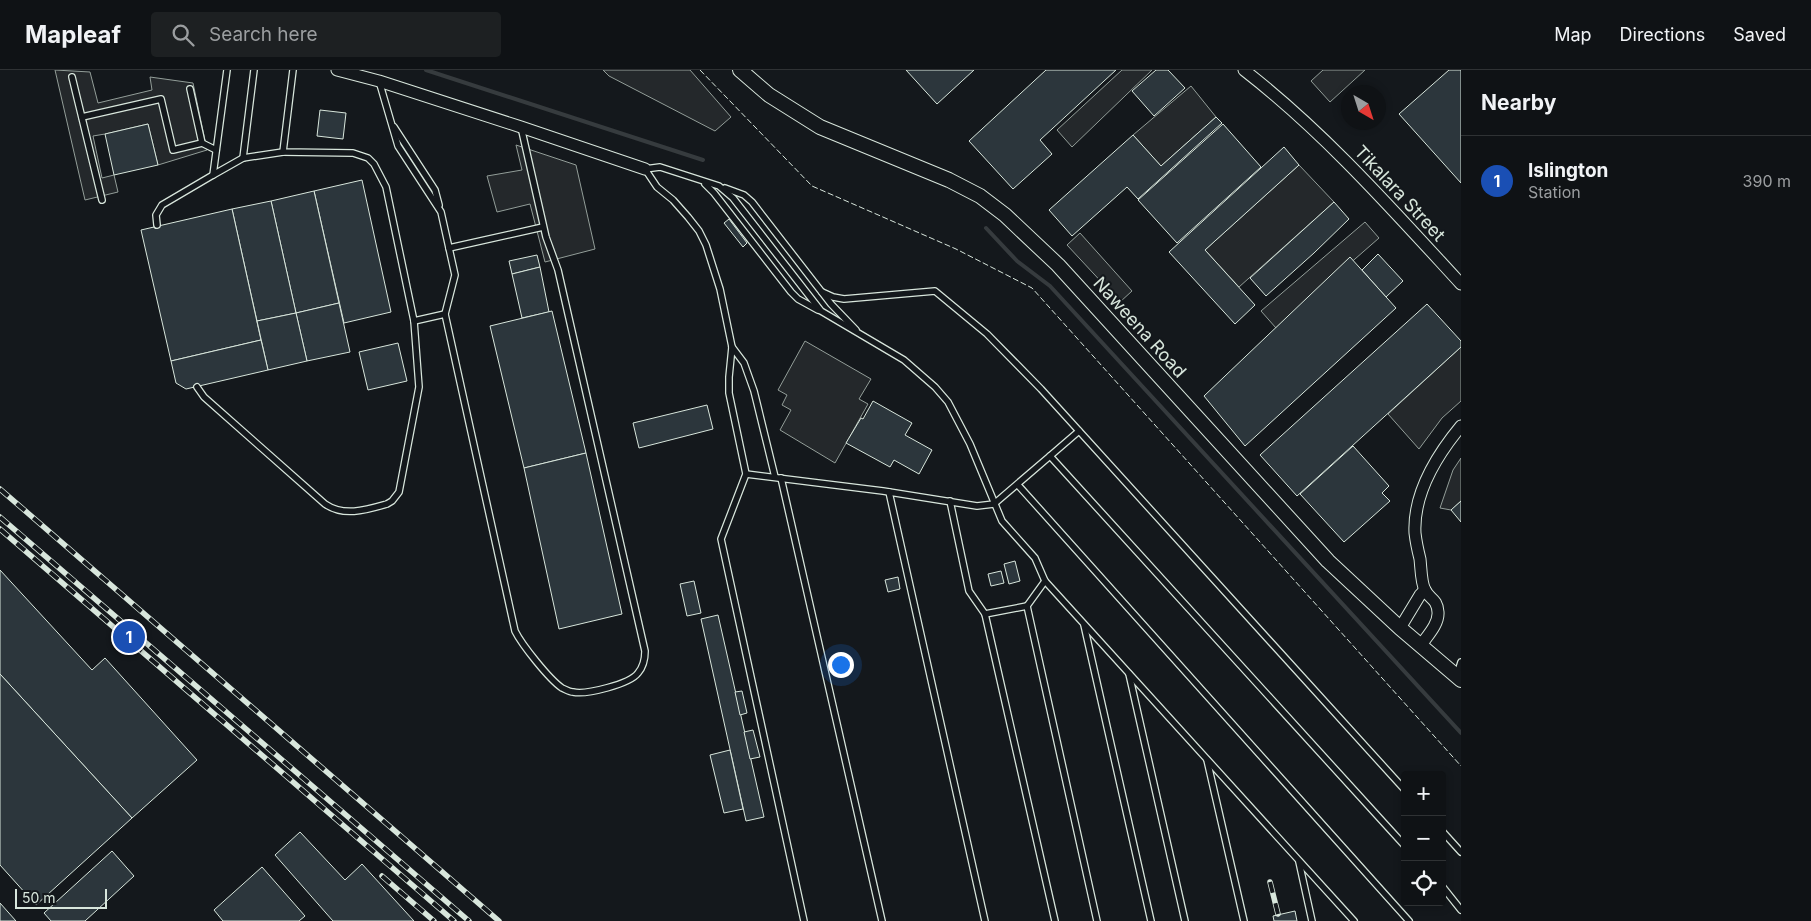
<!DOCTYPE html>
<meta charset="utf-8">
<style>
:root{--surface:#0f1215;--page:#1d2022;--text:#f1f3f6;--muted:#9b9ea0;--line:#2f3234;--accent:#ffb74d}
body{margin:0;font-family:Inter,sans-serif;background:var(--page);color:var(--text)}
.controls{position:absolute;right:15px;bottom:15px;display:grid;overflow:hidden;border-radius:5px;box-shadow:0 2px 8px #0003}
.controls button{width:45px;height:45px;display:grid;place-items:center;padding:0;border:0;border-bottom:1px solid var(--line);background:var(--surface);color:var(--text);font:25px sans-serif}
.compass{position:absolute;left:1341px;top:15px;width:45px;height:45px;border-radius:50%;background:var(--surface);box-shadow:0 2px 8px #0003;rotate:141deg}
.scale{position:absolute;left:15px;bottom:12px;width:92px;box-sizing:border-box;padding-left:5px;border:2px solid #d8e6dc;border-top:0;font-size:14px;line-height:18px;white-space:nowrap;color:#d8e6dc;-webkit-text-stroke:4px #14181c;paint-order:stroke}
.you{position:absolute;left:840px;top:594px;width:18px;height:18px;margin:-12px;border:4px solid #fff;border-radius:50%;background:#1a73e8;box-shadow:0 0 0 8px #1a73e833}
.badge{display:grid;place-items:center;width:32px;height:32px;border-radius:50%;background:var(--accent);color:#fff;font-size:16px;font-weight:700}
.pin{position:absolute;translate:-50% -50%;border:2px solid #fff;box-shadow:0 1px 5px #0006}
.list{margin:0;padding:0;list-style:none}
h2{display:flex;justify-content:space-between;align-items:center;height:65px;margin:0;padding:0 20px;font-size:21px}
h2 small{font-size:16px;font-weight:400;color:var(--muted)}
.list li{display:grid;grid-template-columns:32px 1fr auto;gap:15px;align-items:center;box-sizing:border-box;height:90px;padding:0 20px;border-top:1px solid var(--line)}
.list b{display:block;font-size:19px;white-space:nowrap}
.list p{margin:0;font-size:16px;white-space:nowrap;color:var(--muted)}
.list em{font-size:16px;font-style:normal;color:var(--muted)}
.icon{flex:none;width:28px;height:28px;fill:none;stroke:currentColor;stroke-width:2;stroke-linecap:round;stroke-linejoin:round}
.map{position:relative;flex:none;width:1461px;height:851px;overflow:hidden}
header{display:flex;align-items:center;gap:30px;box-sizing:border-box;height:70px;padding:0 25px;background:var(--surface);border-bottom:1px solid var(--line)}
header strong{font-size:24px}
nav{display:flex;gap:28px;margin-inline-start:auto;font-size:18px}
.search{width:350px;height:45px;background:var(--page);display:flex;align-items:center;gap:12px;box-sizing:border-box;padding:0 18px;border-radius:5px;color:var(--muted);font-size:19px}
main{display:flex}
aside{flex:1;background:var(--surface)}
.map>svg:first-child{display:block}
.parking{fill:#24282b;stroke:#939e99}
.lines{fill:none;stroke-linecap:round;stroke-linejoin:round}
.stream{stroke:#363b3e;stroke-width:4}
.building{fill:#2c363c;stroke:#d8e6dc}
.service-casing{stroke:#d8e6dc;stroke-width:8}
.minor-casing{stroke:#d8e6dc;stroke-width:13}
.tertiary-casing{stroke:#d8e6dc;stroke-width:16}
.service{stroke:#14181c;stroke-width:5.5}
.minor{stroke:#14181c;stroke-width:11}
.tertiary{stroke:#14181c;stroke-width:14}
.rail-casing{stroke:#d8e6dc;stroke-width:5.5}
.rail{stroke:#14181c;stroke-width:4;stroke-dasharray:11;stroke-linecap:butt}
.fence{stroke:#d8e6dc;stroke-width:1;stroke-dasharray:6 2.5;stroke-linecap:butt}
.labels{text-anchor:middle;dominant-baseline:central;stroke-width:4;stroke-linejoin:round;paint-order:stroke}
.street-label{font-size:18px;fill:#d8e6dc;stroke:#14181c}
</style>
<header>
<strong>Mapleaf</strong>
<div class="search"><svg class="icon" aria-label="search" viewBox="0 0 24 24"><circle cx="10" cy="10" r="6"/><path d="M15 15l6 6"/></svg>Search here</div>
<nav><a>Map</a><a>Directions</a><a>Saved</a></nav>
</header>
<main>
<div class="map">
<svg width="1461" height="851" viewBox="0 0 1461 851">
<rect width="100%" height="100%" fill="#14181c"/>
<!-- parking -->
<g class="parking">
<polygon points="55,0 90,2 98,33 152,20 150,7 193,13 207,80 158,95 148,54 105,64 93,66 102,108 114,105 118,122 85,130"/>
<polygon points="603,0 690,0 731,47 715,61 609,6"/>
<polygon points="1122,0 1152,0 1072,77 1057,60"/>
<polygon points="1323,0 1365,0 1330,32 1311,11"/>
<polygon points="1191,16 1216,47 1161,96 1133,65"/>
<polygon points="516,75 576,95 595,179 545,192 530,134 497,142 487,106 522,100"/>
<polygon points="1299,95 1334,132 1239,217 1205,180"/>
<polygon points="1365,152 1379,168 1276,258 1261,241"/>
<polygon points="1080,163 1132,221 1120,232 1067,175"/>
<polygon points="805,271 871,309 859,329 868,334 835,393 780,360 791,340 782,335 787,325 778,320"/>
<polygon points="1461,277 1461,331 1442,348 1419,379 1388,344"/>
<polygon points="1461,388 1461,431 1451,440 1440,438 1453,400"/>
</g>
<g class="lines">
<!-- stream -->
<g class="stream">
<polyline points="426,0 703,90"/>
<polyline points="986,158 1017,191 1050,216 1461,663"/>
</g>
</g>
<!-- building -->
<g class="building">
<polygon points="906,0 974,0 937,34"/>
<polygon points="1046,0 1116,0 1040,70 1052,84 1013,119 969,71"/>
<polygon points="1156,0 1168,0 1185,18 1154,46 1132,21"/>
<polygon points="1449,0 1461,0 1461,113 1399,44"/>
<polygon points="320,40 346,43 343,69 317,66"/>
<polygon points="1216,47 1222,53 1138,129 1127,117 1072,166 1049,140 1133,65 1161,96"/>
<polygon points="148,54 158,95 114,105 105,64"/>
<polygon points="1223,54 1261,97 1177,173 1138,130"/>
<polygon points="1284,77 1299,95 1205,180 1255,235 1235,254 1169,182"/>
<polygon points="362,110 391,242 344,253 314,121"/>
<polygon points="314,121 339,233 296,243 271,131"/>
<polygon points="271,131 296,243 257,251 232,139"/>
<polygon points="1334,132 1349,149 1314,183 1266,226 1250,208"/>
<polygon points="232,139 261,270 171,291 141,160"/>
<polygon points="729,149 747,173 743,177 724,153"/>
<polygon points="1378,184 1403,211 1386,227 1362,200"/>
<polygon points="537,185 540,197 512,204 509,191"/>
<polygon points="1350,187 1396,238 1245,376 1204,326"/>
<polygon points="540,197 549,242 522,248 512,204"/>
<polygon points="339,233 350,282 307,291 296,243"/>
<polygon points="1427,234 1461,271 1461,277 1297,426 1260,385"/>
<polygon points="552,241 586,383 524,398 490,256"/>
<polygon points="296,243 307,291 268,300 257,251"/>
<polygon points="261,270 268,300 186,319 176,313 171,291"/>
<polygon points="398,273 407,311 368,320 359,282"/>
<polygon points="873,331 912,353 905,365 932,380 919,404 894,390 890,397 846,373 861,348 863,349"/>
<polygon points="707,335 713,359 639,378 633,353"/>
<polygon points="1353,376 1389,416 1382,423 1390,431 1344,472 1300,424"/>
<polygon points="586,383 622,544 559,559 524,398"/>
<polygon points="1461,431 1461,452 1451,440"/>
<polygon points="1015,491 1020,511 1009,514 1004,494"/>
<polygon points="0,500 92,600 105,588 197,690 132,748 0,604"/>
<polygon points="1001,501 1004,513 991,516 988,504"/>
<polygon points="898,507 900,519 888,522 885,510"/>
<polygon points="694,511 701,543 687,546 680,514"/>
<polygon points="718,545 764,747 746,751 701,549"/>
<polygon points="0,604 132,748 36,835 0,795"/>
<polygon points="742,621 747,643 740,645 735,622"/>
<polygon points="753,660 760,687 750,689 744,662"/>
<polygon points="730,680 743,739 724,743 710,685"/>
<polygon points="300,762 345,810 362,794 414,851 333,851 275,785"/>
<polygon points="112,781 134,806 85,851 51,851 44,843"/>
<polygon points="262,797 305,846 299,851 223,851 214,840"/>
<polygon points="0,833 16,851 0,851"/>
<polygon points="1295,841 1297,851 1274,851 1273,846"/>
</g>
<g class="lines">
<!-- service casing -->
<g class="service-casing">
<g id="service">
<polyline points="72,7 102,130"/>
<path d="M379,11l19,65 43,66 14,63 -10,39 70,317c7,14 34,48 47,57 3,1 7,4 11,4 13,3 57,-8 65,-19 6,-7 7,-14 7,-22l-87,-381 -12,-33 -25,-110"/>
<polyline points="190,19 202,73 216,80"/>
<polyline points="82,47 161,29 173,80 202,73"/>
<polyline points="394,57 435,120 439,135"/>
<polyline points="243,88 254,0"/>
<polyline points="213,105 243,88 283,82"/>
<polyline points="705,114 714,123 791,222 798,229 818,240"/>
<polyline points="725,118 744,125 752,132 831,234 856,260"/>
<polyline points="157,155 156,145 162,135 213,105 227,0"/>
<polyline points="449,178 543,157"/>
<polyline points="822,222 833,227 844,229 935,221 987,264 1041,319 1405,720"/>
<polyline points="414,251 445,244"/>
<polyline points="732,277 744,293 754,321 775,407"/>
<path d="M197,317l7,10 121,107c19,13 41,6 62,0l5,-3 7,-9 20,-105 -5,-66 -28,-134 -12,-23 -6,-6 -15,-5 -70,-1 10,-82"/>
<polyline points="1079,361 1050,386 1405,776"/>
<polyline points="746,404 883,421 977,436 994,434 1050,386"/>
<polyline points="781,408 882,851"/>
<polyline points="1018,415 1409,851"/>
<polyline points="889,422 985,851"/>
<polyline points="950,431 969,521 985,544 1055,851"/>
<polyline points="1045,511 1027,536 1097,851"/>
<polyline points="985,544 1027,536"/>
<polyline points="1084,555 1151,851"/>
<polyline points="1129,604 1185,851"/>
<polyline points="1457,605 1461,592"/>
<polyline points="1207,690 1244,851"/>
<polyline points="1442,761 1461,782"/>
<polyline points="1299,792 1312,851"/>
<polyline points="1442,816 1461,840"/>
<polyline points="804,851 721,469 746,404 729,323 729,307 732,277 720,219 706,175 699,161 688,147 673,130 657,117 645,99 660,97 719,116 733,128 821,241 904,290 935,317 948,332 970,374 1002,451 1035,488 1045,511 1354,851"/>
</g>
</g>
<!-- minor casing -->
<g class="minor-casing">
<g id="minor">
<polyline points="337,0 379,11 521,57 645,99"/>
<path d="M1244,0c81,63 148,139 217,214"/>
<polyline points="1400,558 1420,525 1425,520"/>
<path d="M1421,575c6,-9 18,-21 17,-33 -1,-14 -9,-13 -13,-22 -4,-7 -4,-23 -5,-31 -2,-8 -4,-17 -5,-26 -2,-40 22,-78 46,-107"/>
</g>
</g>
<!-- tertiary casing -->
<g class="tertiary-casing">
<polyline id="tertiary" points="740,0 769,25 820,57 949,110 980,126 1005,145 1058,195 1328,491 1400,558 1461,610"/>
</g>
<!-- service -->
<use href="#service" class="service"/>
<!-- minor -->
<use href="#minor" class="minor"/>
<!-- tertiary -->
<use href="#tertiary" class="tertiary"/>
<!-- rail casing -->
<g class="rail-casing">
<g id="rail">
<polyline points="0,419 499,851"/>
<polyline points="0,447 469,851"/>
<polyline points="0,459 454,851"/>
<polyline points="382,806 434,851"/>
<polyline points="1270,812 1278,844"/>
</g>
</g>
<!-- rail -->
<use href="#rail" class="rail"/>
<!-- fence -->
<polyline class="fence" points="700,0 812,116 956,179 1032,218 1461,696"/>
</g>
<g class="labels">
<!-- street labels -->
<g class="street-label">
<text transform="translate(1400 123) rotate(47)">Tikalara Street</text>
<text transform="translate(1140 257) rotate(48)">Naweena Road</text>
</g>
</g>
</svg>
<div class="controls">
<button>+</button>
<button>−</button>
<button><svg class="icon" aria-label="locate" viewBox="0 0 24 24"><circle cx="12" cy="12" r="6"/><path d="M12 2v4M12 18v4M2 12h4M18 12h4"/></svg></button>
</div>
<svg class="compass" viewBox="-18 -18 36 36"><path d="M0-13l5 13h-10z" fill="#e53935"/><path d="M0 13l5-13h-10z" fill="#9b9ea0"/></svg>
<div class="scale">50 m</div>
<div class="you"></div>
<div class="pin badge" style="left:129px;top:567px;background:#1a4fb4">1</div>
</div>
<aside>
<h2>Nearby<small></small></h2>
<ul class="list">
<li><span class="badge" style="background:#1a4fb4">1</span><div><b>Islington</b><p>Station</p></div><em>390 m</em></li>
</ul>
</aside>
</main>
